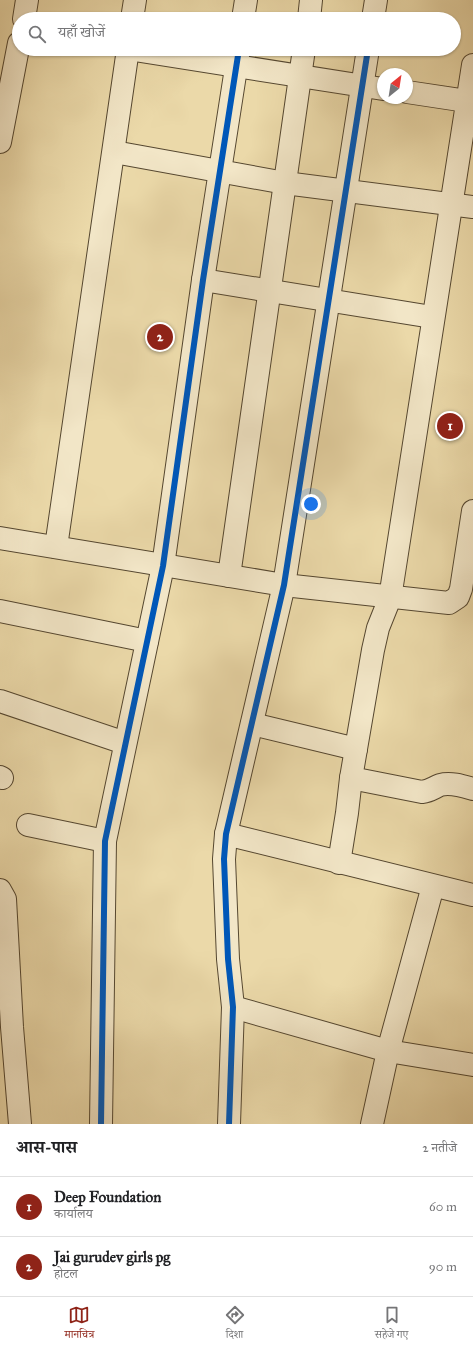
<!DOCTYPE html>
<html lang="hi">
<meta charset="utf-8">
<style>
:root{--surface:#fff;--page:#f2f2f2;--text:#202124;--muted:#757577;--line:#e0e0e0;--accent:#8f2418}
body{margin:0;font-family:"IM FELL Great Primer","Noto Serif Devanagari",serif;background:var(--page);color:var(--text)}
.compass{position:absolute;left:377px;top:68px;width:36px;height:36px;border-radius:50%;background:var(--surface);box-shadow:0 1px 3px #0004;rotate:30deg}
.you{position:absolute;left:311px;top:504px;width:14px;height:14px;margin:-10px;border:3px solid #fff;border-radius:50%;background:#1a73e8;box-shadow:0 0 0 6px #1a73e833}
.badge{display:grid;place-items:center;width:26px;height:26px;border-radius:50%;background:var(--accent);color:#fff;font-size:13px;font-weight:700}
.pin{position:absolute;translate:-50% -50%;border:2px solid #fff;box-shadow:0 1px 4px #0006}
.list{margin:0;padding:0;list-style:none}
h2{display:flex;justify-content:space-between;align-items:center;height:52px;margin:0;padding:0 16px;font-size:17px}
h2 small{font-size:13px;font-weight:400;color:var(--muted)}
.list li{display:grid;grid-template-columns:26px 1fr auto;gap:12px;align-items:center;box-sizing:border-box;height:60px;padding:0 16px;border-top:1px solid var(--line)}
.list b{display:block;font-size:15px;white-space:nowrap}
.list p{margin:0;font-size:13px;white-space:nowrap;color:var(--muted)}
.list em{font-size:13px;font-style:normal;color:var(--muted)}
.icon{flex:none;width:22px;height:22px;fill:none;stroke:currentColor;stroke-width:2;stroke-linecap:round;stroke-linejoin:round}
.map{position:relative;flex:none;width:473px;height:1124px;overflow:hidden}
.search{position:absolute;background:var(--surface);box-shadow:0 1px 3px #0004;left:12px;right:12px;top:12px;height:44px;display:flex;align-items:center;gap:10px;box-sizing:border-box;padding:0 14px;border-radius:22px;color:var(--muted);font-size:15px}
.sheet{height:172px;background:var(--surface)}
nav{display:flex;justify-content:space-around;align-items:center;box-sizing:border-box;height:56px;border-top:1px solid var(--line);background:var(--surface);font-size:11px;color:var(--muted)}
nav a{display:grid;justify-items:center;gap:2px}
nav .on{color:var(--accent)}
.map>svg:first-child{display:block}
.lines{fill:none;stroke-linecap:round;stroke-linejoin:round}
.minor-casing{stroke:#554730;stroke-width:24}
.minor{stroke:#f2e6c7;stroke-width:22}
.cycleway-casing{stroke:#f2e6c7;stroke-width:8}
.cycleway{stroke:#0057b8;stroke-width:6}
</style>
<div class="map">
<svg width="473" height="1124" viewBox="0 0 473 1124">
<rect width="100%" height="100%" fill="#ebd9a9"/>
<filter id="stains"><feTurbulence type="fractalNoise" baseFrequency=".005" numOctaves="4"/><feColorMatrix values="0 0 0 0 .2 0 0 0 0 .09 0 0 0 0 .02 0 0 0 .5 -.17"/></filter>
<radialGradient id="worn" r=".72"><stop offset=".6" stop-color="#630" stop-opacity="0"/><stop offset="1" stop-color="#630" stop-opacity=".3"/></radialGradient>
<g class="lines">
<!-- minor casing -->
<g class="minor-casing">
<g id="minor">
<polyline points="24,19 27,0"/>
<polyline points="132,19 135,0"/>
<polyline points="243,19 246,0"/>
<polyline points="309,19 311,0"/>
<polyline points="373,19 376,0"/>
<polyline points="128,49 383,89"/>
<polyline points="407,92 473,102"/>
<polyline points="0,142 19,43"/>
<polyline points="114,152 285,183 473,207"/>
<polyline points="203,280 432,317"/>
<polyline points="0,538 284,585 449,603 458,597 461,589 473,511"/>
<polyline points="56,547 128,49"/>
<polyline points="229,576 304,49"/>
<polyline points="0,611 147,641"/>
<polyline points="0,701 125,743"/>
<polyline points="252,724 356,749"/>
<polyline points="0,777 2,778"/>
<path d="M351,778l71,14c8,-1 11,-4 18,-7 11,-3 23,1 33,4"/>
<polyline points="28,825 105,841"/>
<polyline points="226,834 473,895"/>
<polyline points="339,863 347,813 351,778 373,650 378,628 390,598 473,65"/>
<polyline points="0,890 5,899 12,1027 20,1124"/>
<polyline points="233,1007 388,1051 473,1065"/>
<polyline points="101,1124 105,841 163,566 203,280 239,49"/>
<polyline points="229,1124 233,1007 228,959 224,859 226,834 284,585 368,49"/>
<polyline points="372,1124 388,1051 433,886"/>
</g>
</g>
<!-- minor -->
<use href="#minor" class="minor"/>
<!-- cycleway casing -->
<g class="cycleway-casing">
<g id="cycleway">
<polyline points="101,1124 105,841 163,566 203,280 239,49"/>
<polyline points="229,1124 233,1007 228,959 224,859 226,834 284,585 368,49"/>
</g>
</g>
<!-- cycleway -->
<use href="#cycleway" class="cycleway"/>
</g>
<rect width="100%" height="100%" filter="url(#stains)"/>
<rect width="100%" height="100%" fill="url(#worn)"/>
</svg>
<svg class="compass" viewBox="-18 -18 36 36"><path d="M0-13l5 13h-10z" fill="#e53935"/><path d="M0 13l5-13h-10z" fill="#757577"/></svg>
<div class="you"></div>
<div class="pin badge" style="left:450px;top:426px">1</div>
<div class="pin badge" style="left:160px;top:337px">2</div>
<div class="search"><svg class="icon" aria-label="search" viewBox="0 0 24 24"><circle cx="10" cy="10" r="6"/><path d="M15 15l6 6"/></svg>यहाँ खोजें</div>
</div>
<section class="sheet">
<h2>आस-पास<small>2 नतीजे</small></h2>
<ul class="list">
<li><span class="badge">1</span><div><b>Deep Foundation</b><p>कार्यालय</p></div><em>60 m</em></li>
<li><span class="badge">2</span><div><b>Jai gurudev girls pg</b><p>होटल</p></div><em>90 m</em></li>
</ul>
</section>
<nav>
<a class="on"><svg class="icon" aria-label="map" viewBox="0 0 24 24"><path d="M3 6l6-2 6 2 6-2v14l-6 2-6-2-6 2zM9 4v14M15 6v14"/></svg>मानचित्र</a>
<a><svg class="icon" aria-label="directions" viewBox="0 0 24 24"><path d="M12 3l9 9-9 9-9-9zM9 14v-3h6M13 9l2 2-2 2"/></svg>दिशा</a>
<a><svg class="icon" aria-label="saved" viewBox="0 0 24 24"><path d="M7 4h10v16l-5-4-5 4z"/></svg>सहेजे गए</a>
</nav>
